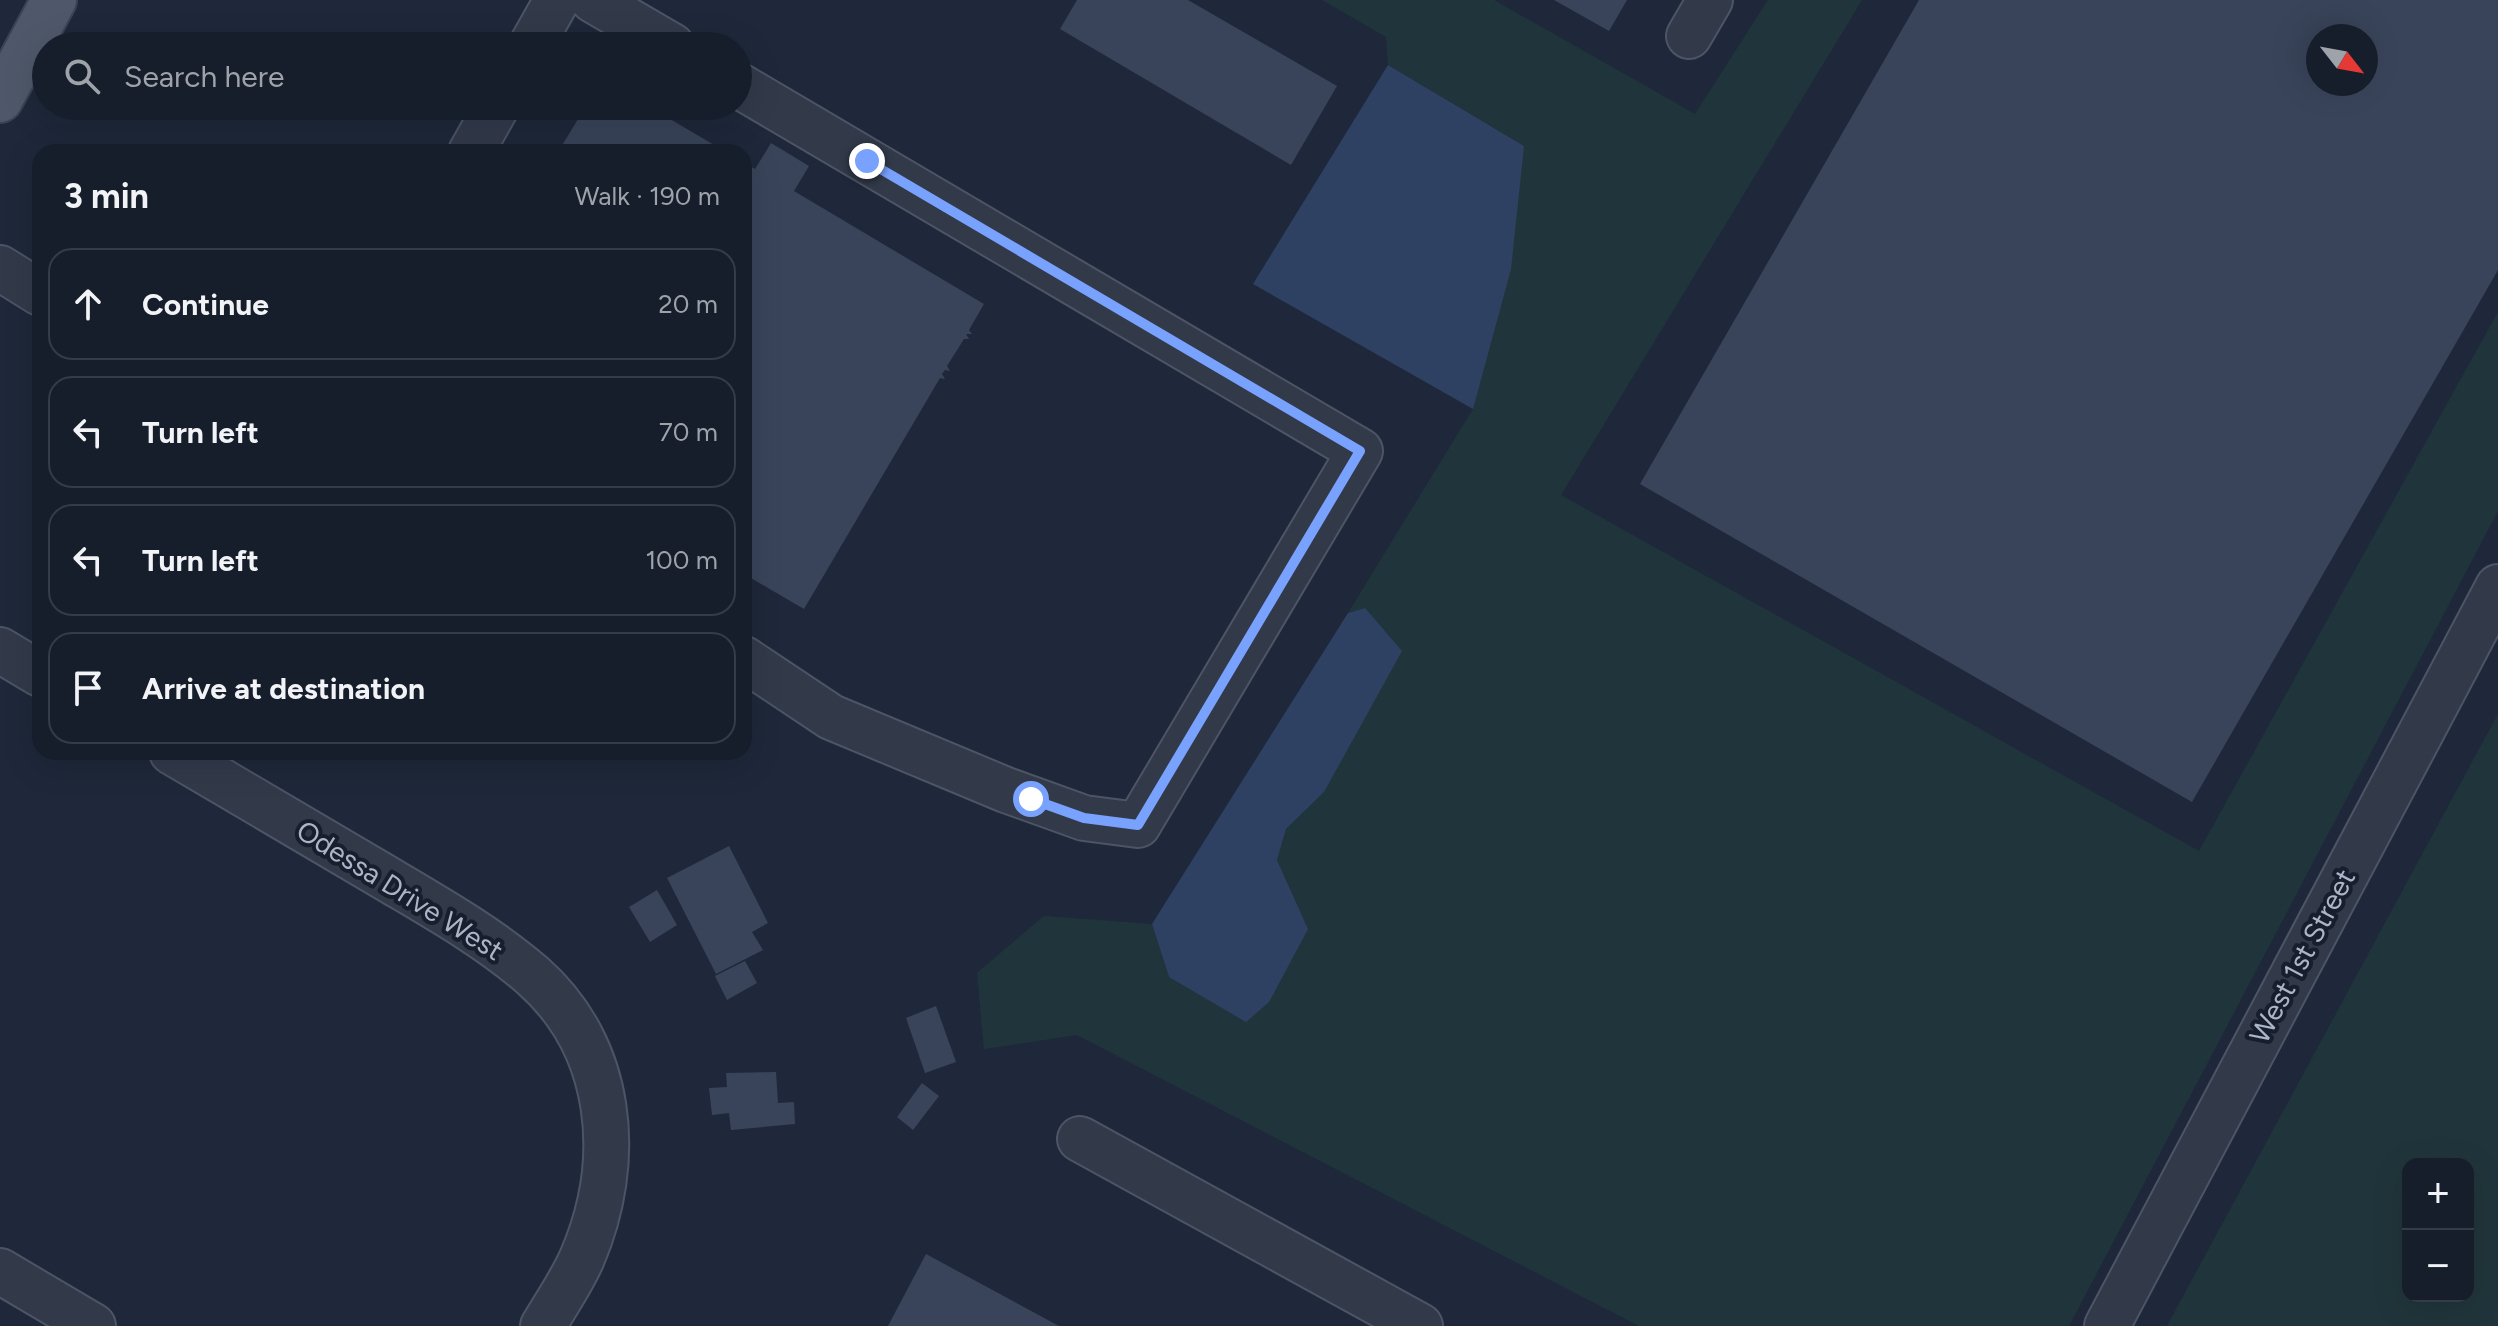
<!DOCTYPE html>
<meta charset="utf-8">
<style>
:root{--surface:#161e2c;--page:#232b38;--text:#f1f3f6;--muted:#9ea2a9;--line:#353c48}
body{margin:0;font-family:Figtree,sans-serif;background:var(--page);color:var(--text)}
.controls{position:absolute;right:24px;bottom:24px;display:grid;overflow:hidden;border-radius:16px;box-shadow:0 8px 32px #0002}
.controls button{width:72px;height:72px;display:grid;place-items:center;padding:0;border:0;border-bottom:2px solid var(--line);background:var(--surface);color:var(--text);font:40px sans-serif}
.compass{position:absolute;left:2306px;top:24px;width:72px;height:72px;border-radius:50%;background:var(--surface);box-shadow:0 8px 32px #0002;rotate:121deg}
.stop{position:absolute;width:24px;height:24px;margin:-18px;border:6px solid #79a2ff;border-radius:50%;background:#fff}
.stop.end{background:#79a2ff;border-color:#fff;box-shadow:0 2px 8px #0008}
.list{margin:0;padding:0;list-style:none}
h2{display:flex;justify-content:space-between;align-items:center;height:104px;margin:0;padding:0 32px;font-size:34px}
h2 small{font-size:26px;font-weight:400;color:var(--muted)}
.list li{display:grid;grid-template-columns:52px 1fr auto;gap:24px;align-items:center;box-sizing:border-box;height:112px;margin:0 16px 16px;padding:0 16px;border:2px solid var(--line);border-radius:24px}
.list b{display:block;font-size:30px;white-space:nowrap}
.list em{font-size:26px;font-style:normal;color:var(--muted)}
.icon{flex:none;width:44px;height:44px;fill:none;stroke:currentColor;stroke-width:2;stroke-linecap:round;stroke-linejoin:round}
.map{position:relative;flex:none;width:2498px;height:1326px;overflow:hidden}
.search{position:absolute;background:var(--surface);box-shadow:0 8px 32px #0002;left:32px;top:32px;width:720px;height:88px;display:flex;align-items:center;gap:20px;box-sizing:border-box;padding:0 28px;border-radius:44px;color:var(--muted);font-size:30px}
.panel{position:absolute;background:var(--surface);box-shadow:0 8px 32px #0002;left:32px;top:144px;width:720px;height:616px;border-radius:24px}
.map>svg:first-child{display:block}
.green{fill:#20353b;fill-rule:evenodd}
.water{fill:#2f4163}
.building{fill:#39445a;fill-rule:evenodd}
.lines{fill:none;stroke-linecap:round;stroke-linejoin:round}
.minor-casing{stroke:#4c5465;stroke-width:48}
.major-casing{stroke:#3b4353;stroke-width:48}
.minor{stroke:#323a4a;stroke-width:44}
.major{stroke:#4f586a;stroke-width:44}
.route{stroke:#79a2ff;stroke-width:10}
.labels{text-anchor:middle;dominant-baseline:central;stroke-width:8;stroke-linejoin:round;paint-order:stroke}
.street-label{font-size:28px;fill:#acb4c7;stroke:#171f2e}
</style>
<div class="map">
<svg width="2498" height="1326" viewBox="0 0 2498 1326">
<rect width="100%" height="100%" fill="#1e283a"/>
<!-- green -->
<g class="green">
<polygon points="1322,0 1494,0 1695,114 1768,0 1862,0 1561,495 2199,851 2498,312 2498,511 2069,1326 1639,1326 1077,1035 984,1049 977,973 1044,916 1152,924 1169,977 1308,929 1277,860 1286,829 1324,792 1365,608 1348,613 1473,409 1524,146 1388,65 1386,37"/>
<path d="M2498,714v612h-331zM2408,1164h60v132h-60z"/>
</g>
<!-- water -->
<g class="water">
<polygon points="1388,65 1524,146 1511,269 1473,409 1253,284"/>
<polygon points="1365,608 1402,651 1324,792 1286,829 1277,860 1308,929 1269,1002 1246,1022 1169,977 1152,924 1348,613"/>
</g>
<!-- building -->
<g class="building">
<polygon points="1077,0 1188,0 1337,86 1291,165 1060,29"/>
<polygon points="1554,0 1627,0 1609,31"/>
<path d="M1919,0h579v270l-306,532 -552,-318zM2318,36h48v48h-48z"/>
<polygon points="586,106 648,106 726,152 558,152"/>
<polygon points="771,143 809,166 794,191 984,304 969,330 972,334 966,334 969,339 964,339 947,366 950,371 945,370 942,374 945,379 940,378 804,609 744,574 744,163 755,169"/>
<polygon points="729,846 768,923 752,932 763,950 716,974 667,878"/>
<polygon points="657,890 677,925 650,942 629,907"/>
<polygon points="745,961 757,983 727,1000 715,976"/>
<polygon points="936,1006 956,1062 925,1073 906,1018"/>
<polygon points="776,1072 778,1103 794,1102 795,1124 731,1130 729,1113 712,1115 709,1088 727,1087 726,1073"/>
<polygon points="922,1083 939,1096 913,1130 897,1117"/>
<polygon points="926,1254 1059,1326 888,1326"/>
</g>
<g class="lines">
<!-- minor casing -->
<g class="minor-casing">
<g id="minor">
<polyline points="593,0 672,46"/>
<polyline points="1689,36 1710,0"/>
<polyline points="531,46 557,0"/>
<polyline points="738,85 1360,451 1138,825 1084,818 1006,790 831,717 744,659"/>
<polyline points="471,152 497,106"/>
<polyline points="0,268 40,293"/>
<polyline points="0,650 40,674"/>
<path d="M172,752c73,43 146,86 219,129 49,29 98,57 141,94 82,72 92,185 50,283 -10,23 -26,46 -39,68"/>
<polyline points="1080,1139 1420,1326"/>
<polyline points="0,1271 93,1326"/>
<polyline points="2107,1326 2498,587"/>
</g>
</g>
<!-- major casing -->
<g class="major-casing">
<polyline id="major" points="0,100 54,0"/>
</g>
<!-- minor -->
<use href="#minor" class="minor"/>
<!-- major -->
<use href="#major" class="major"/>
</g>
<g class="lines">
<!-- route -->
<polyline class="route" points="867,161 1360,451 1138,825 1084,818 1031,799"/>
</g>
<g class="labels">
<!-- street labels -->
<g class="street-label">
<text transform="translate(400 890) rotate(32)">Odessa Drive West</text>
<text transform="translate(2302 956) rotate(-62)">West 1st Street</text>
</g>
</g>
</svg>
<div class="controls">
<button>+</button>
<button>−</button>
</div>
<svg class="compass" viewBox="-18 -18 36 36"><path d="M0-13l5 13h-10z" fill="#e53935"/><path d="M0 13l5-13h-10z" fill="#9ea2a9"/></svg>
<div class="stop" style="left:1031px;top:799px"></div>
<div class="stop end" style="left:867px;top:161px"></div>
<div class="search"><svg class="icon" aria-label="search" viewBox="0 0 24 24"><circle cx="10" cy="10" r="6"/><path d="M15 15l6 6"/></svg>Search here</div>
<section class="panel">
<h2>3 min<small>Walk · 190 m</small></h2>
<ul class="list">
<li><svg class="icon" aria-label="ahead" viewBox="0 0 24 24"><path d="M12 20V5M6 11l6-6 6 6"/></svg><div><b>Continue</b></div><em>20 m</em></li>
<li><svg class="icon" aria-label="left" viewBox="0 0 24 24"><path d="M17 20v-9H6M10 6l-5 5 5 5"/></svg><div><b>Turn left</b></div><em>70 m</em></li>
<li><svg class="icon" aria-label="left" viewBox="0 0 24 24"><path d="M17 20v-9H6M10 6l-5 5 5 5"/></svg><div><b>Turn left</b></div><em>100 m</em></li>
<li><svg class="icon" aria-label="arrive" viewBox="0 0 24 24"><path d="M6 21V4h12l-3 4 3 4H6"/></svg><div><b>Arrive at destination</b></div></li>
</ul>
</section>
</div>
